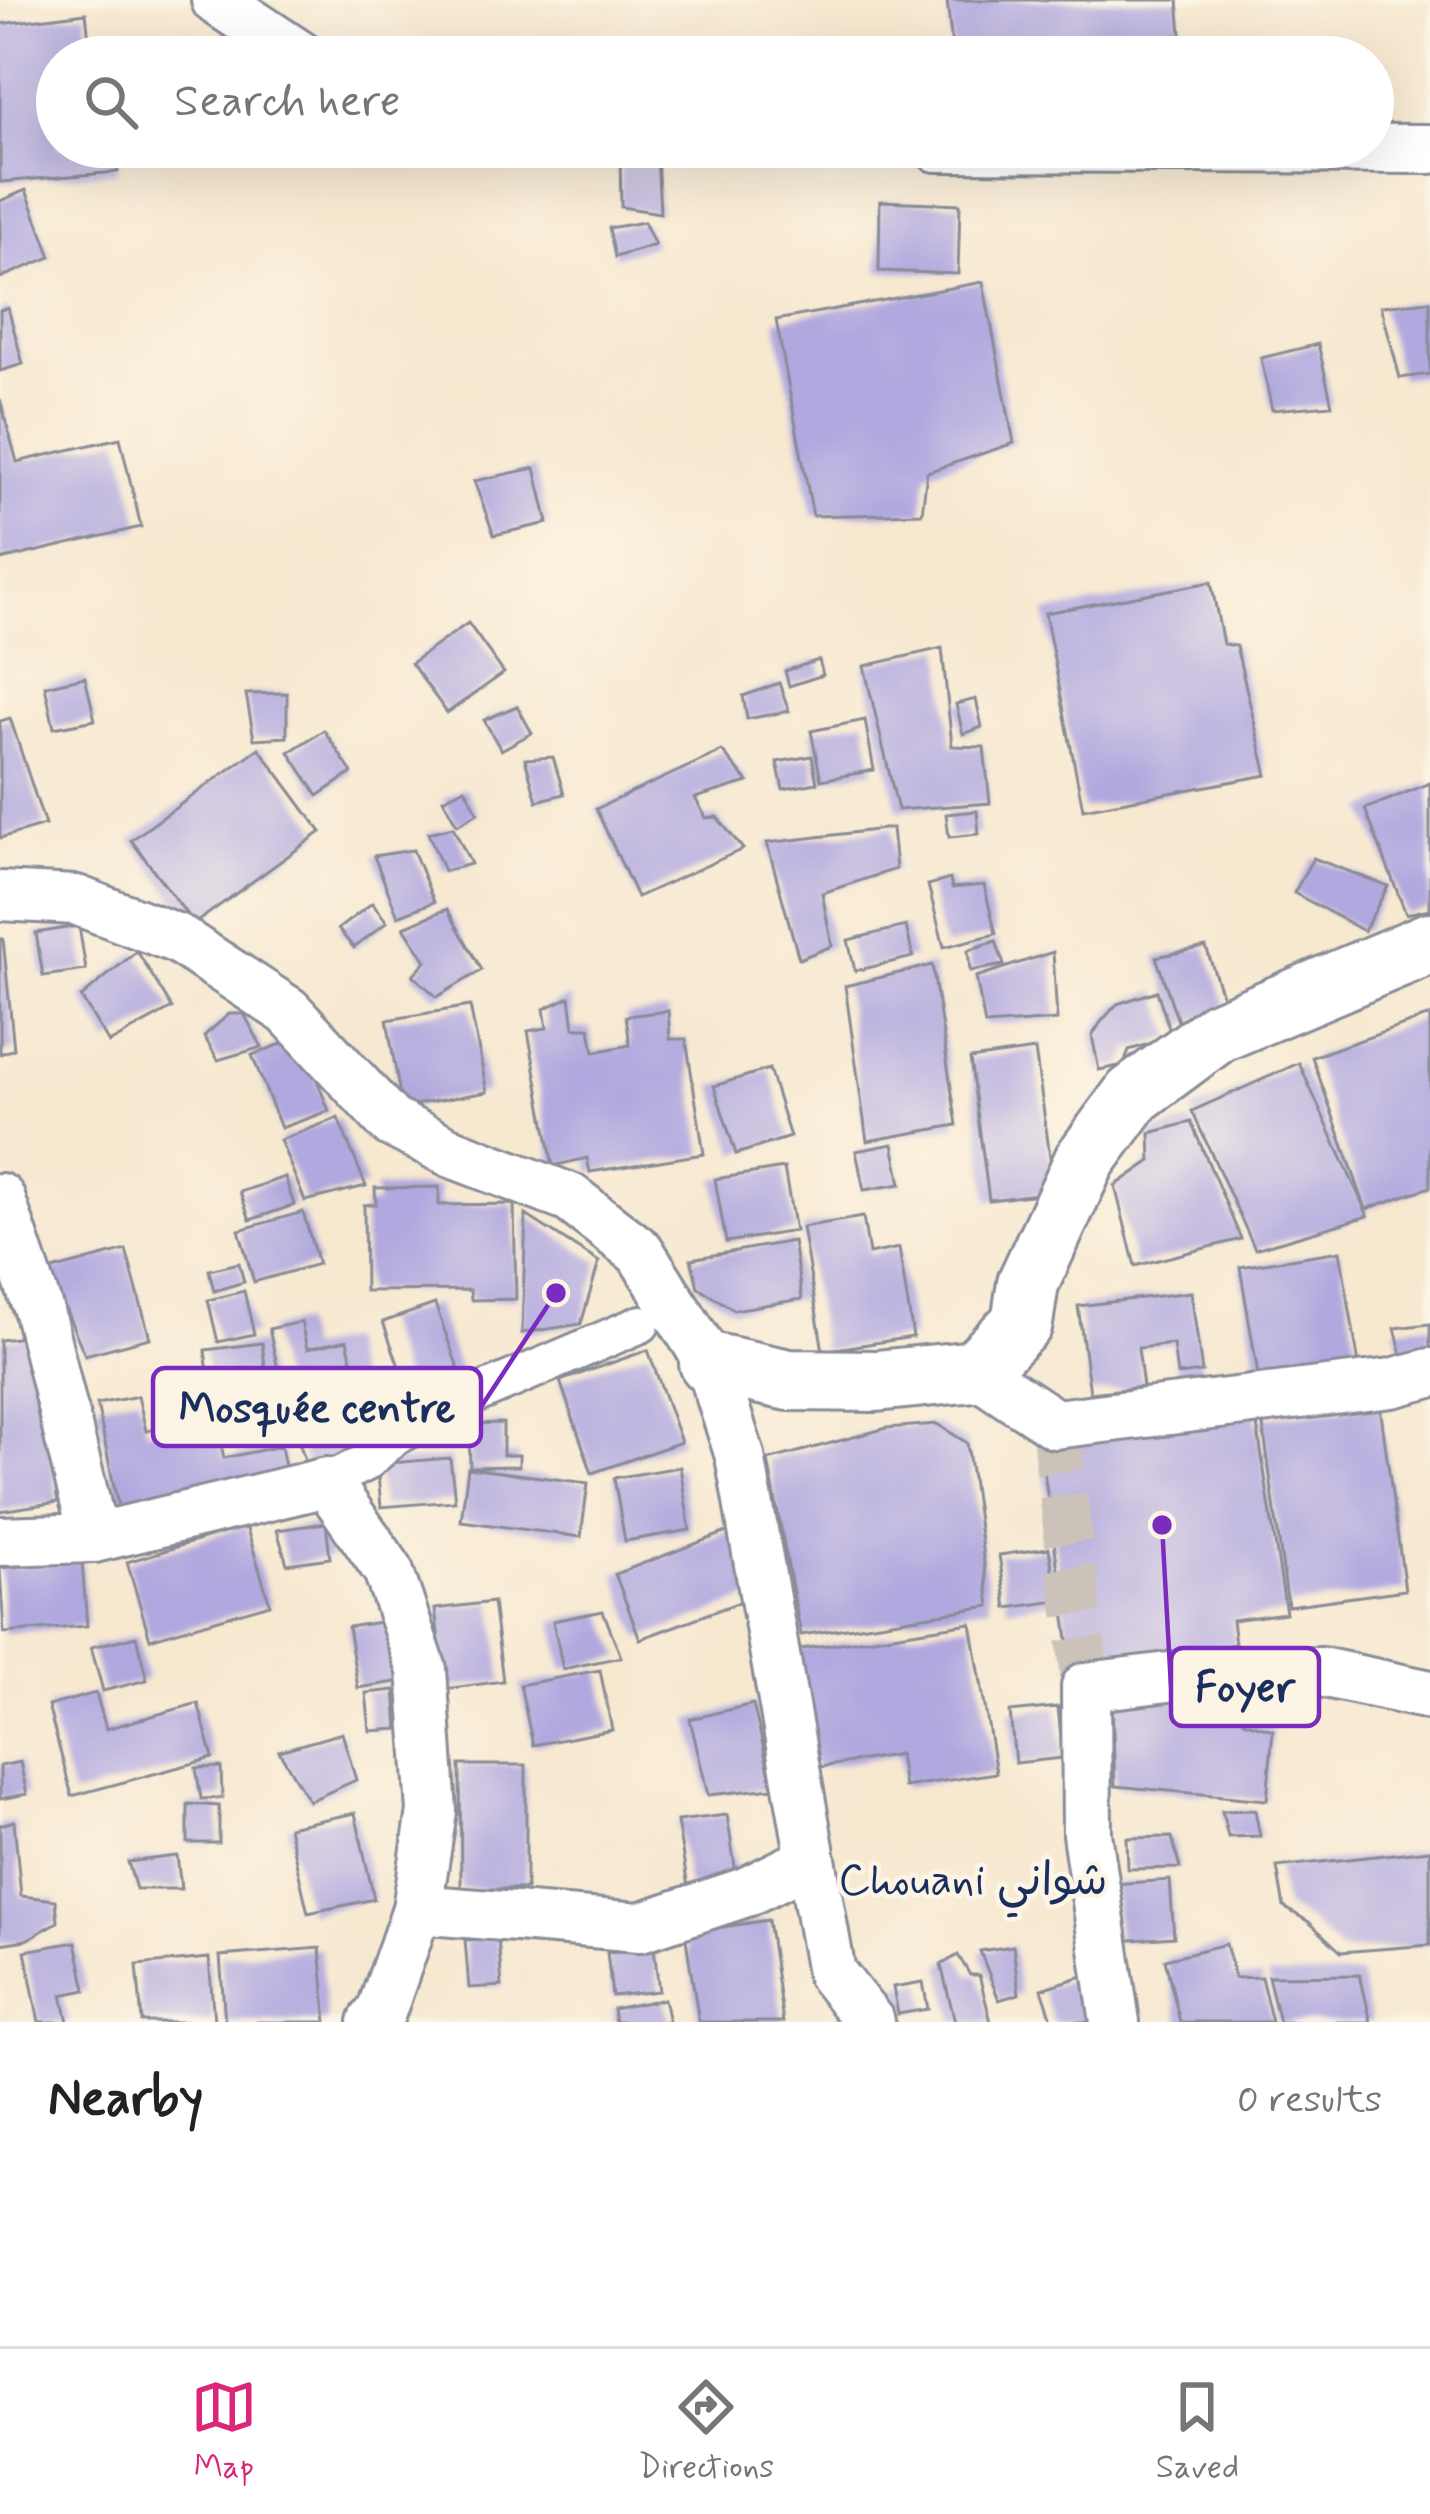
<!DOCTYPE html>
<meta charset="utf-8">
<style>
:root{--surface:#fff;--page:#f2f2f2;--text:#222;--muted:#767676;--line:#e0e0e0;--accent:#db2777}
body{margin:0;font-family:Mynerve,"Playpen Sans Arabic",sans-serif;background:var(--page);color:var(--text)}
.list{margin:0;padding:0;list-style:none}
h2{display:flex;justify-content:space-between;align-items:center;height:156px;margin:0;padding:0 48px;font-size:51px}
h2 small{font-size:39px;font-weight:400;color:var(--muted)}
.icon{flex:none;width:66px;height:66px;fill:none;stroke:currentColor;stroke-width:2;stroke-linecap:round;stroke-linejoin:round}
.map{position:relative;flex:none;width:1430px;height:2022px;overflow:hidden}
.search{position:absolute;background:var(--surface);box-shadow:0 12px 48px #0002;left:36px;right:36px;top:36px;height:132px;display:flex;align-items:center;gap:30px;box-sizing:border-box;padding:0 42px;border-radius:66px;color:var(--muted);font-size:45px}
.sheet{height:324px;background:var(--surface)}
nav{display:flex;justify-content:space-around;align-items:center;box-sizing:border-box;height:168px;border-top:3px solid var(--line);background:var(--surface);font-size:33px;color:var(--muted)}
nav a{display:grid;justify-items:center;gap:6px}
nav .on{color:var(--accent)}
.map>svg:first-child{display:block}
.building{fill:#b1a8df}
.lines{fill:none;stroke-linecap:round;stroke-linejoin:round}
.minor-tunnel{stroke:#cbc3b9;stroke-width:48;stroke-dasharray:48 24;stroke-linecap:butt}
.pedestrian-casing{stroke:#898c97;stroke-width:42}
.minor-casing{stroke:#898c97;stroke-width:54}
.tertiary-casing{stroke:#898c97;stroke-width:66}
.pedestrian{stroke:#fff;stroke-width:36}
.minor{stroke:#fff;stroke-width:48}
.tertiary{stroke:#fff;stroke-width:60}
.labels{text-anchor:middle;dominant-baseline:central;stroke-width:9;stroke-linejoin:round;paint-order:stroke}
.quarter-label{font-size:45px;fill:#1b2f5e;stroke:#fcf5e5}
.leader{fill:none;stroke:#7b2cbf;stroke-width:4.5}
.callout-dot{fill:#7b2cbf;stroke:#fcf5e5;stroke-width:4.5}
.callout{fill:#fcf5e5;stroke:#7b2cbf;stroke-width:4.5}
.callout-label{font-size:42px;text-anchor:middle;font-weight:bold;fill:#1b2f5e}
</style>
<div class="map">
<svg width="1430" height="2022" viewBox="0 0 1430 2022">
<rect width="100%" height="100%" fill="#fcf5e5"/>
<filter id="ink" filterUnits="userSpaceOnUse"><feTurbulence type="fractalNoise" baseFrequency=".00833" numOctaves="2"/><feDisplacementMap in="SourceGraphic" scale="24" xChannelSelector="R" yChannelSelector="G"/><feConvolveMatrix kernelMatrix="1 2 1 2 8 2 1 2 1" color-interpolation-filters="sRGB"/></filter>
<filter id="wash" filterUnits="userSpaceOnUse"><feTurbulence type="fractalNoise" baseFrequency=".004" numOctaves="4" result="noise"/><feDisplacementMap in="SourceGraphic" scale="48" xChannelSelector="R" yChannelSelector="G"/><feGaussianBlur stdDeviation="2.7" result="paint"/><feColorMatrix in="noise" values="0 0 0 0 0 0 0 0 0 0 0 0 0 0 0 0 0 1.4 0 .05"/><feComposite in="paint" operator="in"/></filter>
<g filter="url(#wash)">
<rect width="100%" height="100%" fill="#f7e8d0"/>
<g id="blocks">
<!-- building -->
<g class="building">
<polygon points="947,0 1178,0 1182,45 1037,57 953,57"/>
<polygon points="86,13 91,57 57,57 57,147 115,147 118,172 0,182 0,24"/>
<polygon points="657,154 660,213 621,207 620,155"/>
<polygon points="26,190 51,257 0,278 0,201"/>
<polygon points="880,201 960,204 958,274 879,271"/>
<polygon points="644,222 655,245 615,257 609,228"/>
<polygon points="983,282 1014,443 927,472 922,513 813,516 776,320"/>
<polygon points="1430,301 1430,374 1400,378 1381,306"/>
<polygon points="8,308 23,364 0,371 0,310"/>
<polygon points="1318,344 1332,405 1272,410 1261,358"/>
<polygon points="0,399 17,462 120,438 141,527 0,560"/>
<polygon points="535,468 548,523 494,535 474,481"/>
<polygon points="1211,582 1223,644 1236,646 1267,775 1083,809 1045,613"/>
<polygon points="468,623 504,673 447,713 411,663"/>
<polygon points="942,648 952,746 984,747 990,803 898,810 864,666"/>
<polygon points="819,660 823,675 789,686 785,671"/>
<polygon points="85,677 95,720 54,728 45,686"/>
<polygon points="779,683 789,711 747,719 743,696"/>
<polygon points="287,693 287,737 254,739 246,694"/>
<polygon points="976,699 982,727 963,734 956,704"/>
<polygon points="517,706 532,733 501,750 484,720"/>
<polygon points="10,718 45,825 0,838 0,721"/>
<polygon points="865,720 874,770 821,780 811,731"/>
<polygon points="324,730 352,773 318,796 289,752"/>
<polygon points="259,748 321,832 194,924 131,840"/>
<polygon points="722,751 748,782 695,798 706,818 717,817 743,849 637,897 596,809"/>
<polygon points="812,756 817,783 783,789 777,762"/>
<polygon points="553,757 564,794 537,801 525,759"/>
<polygon points="1430,783 1430,909 1406,914 1365,809"/>
<polygon points="465,788 478,813 457,825 443,799"/>
<polygon points="977,811 979,834 949,837 946,814"/>
<polygon points="453,827 471,864 444,871 428,833"/>
<polygon points="892,828 896,869 822,893 832,946 799,959 767,843"/>
<polygon points="413,850 434,902 398,916 374,856"/>
<polygon points="1313,858 1388,886 1364,931 1294,893"/>
<polygon points="950,879 952,888 984,885 996,934 944,947 928,885"/>
<polygon points="372,903 387,922 354,948 338,929"/>
<polygon points="447,909 482,970 437,997 413,975 426,961 404,927"/>
<polygon points="79,926 86,970 43,976 36,933"/>
<polygon points="906,926 913,957 855,971 848,940"/>
<polygon points="0,939 3,939 14,1049 0,1054"/>
<polygon points="996,941 1004,965 970,971 968,950"/>
<polygon points="1206,947 1226,1007 1180,1027 1156,957"/>
<polygon points="137,951 172,1008 109,1043 81,997"/>
<polygon points="1053,952 1057,1020 985,1025 976,977"/>
<polygon points="932,965 957,1125 867,1141 845,986"/>
<polygon points="1157,991 1172,1037 1129,1050 1124,1065 1099,1070 1092,1036 1101,1022 1117,1004"/>
<polygon points="570,997 574,1028 590,1028 594,1052 630,1045 626,1016 668,1011 670,1039 686,1039 704,1154 590,1172 587,1158 553,1166 528,1031 547,1028 544,1009"/>
<polygon points="470,1006 487,1092 402,1107 387,1020"/>
<polygon points="229,1014 244,1014 262,1047 218,1060 204,1036"/>
<polygon points="1430,1016 1430,1187 1366,1209 1312,1057"/>
<polygon points="300,1037 329,1111 281,1128 252,1055"/>
<polygon points="1035,1050 1055,1192 989,1200 970,1059"/>
<polygon points="1299,1063 1368,1216 1255,1249 1192,1111"/>
<polygon points="769,1069 790,1137 736,1154 714,1086"/>
<polygon points="338,1118 366,1186 305,1201 280,1140"/>
<polygon points="1191,1122 1241,1239 1135,1266 1115,1186 1151,1161 1150,1133"/>
<polygon points="893,1144 901,1184 864,1190 856,1151"/>
<polygon points="784,1168 795,1231 726,1242 715,1179"/>
<polygon points="285,1177 294,1205 250,1220 240,1192"/>
<polygon points="439,1187 439,1205 514,1204 516,1299 471,1300 470,1290 365,1291 364,1205 376,1204 375,1188"/>
<polygon points="303,1212 318,1264 254,1282 239,1230"/>
<polygon points="526,1215 599,1262 581,1324 522,1333"/>
<polygon points="863,1217 869,1254 899,1248 913,1337 823,1351 802,1227"/>
<polygon points="793,1241 802,1299 734,1310 698,1287 691,1259"/>
<polygon points="126,1250 150,1338 85,1355 49,1271"/>
<polygon points="1340,1251 1360,1370 1260,1386 1240,1267"/>
<polygon points="239,1263 244,1282 214,1291 209,1270"/>
<polygon points="244,1291 254,1334 218,1342 208,1300"/>
<polygon points="1191,1292 1202,1372 1177,1375 1173,1344 1138,1348 1143,1387 1090,1393 1078,1306"/>
<polygon points="435,1304 462,1379 410,1397 383,1322"/>
<polygon points="301,1322 307,1349 347,1340 362,1406 290,1422 269,1329"/>
<polygon points="1430,1324 1430,1356 1404,1363 1395,1328"/>
<polygon points="32,1336 58,1502 0,1511 0,1340"/>
<polygon points="262,1343 270,1404 213,1411 205,1350"/>
<polygon points="648,1350 681,1442 592,1473 560,1381"/>
<polygon points="138,1396 146,1431 215,1418 224,1458 281,1446 287,1477 119,1511 97,1404"/>
<polygon points="1380,1406 1405,1590 1288,1606 1262,1418"/>
<polygon points="1255,1412 1286,1613 1232,1620 1235,1644 1072,1667 1039,1437"/>
<polygon points="354,1414 365,1449 308,1469 296,1433"/>
<polygon points="503,1423 503,1455 519,1455 519,1466 470,1467 469,1424"/>
<polygon points="937,1424 967,1443 990,1606 801,1635 768,1460 887,1428"/>
<polygon points="450,1458 455,1501 381,1507 377,1464"/>
<polygon points="680,1467 690,1530 625,1541 614,1478"/>
<polygon points="468,1468 588,1483 581,1537 461,1521"/>
<polygon points="326,1523 330,1558 287,1564 277,1530"/>
<polygon points="246,1526 270,1604 150,1639 127,1562"/>
<polygon points="732,1530 756,1596 640,1639 615,1574"/>
<polygon points="1049,1548 1057,1601 1007,1608 999,1555"/>
<polygon points="82,1561 87,1626 4,1633 0,1568"/>
<polygon points="493,1602 503,1681 445,1689 435,1609"/>
<polygon points="603,1611 621,1657 563,1669 553,1621"/>
<polygon points="393,1620 402,1681 358,1688 348,1627"/>
<polygon points="971,1623 996,1773 904,1787 899,1754 815,1768 795,1650"/>
<polygon points="136,1636 147,1680 103,1691 91,1647"/>
<polygon points="600,1670 612,1730 533,1745 520,1685"/>
<polygon points="395,1690 398,1729 370,1731 366,1693"/>
<polygon points="96,1693 106,1729 198,1703 213,1758 72,1796 48,1706"/>
<polygon points="1245,1694 1243,1721 1273,1730 1267,1800 1115,1786 1112,1700"/>
<polygon points="753,1704 773,1788 708,1795 690,1719"/>
<polygon points="1058,1707 1063,1758 1015,1763 1010,1712"/>
<polygon points="342,1733 356,1780 309,1801 279,1751"/>
<polygon points="20,1762 27,1794 0,1799 0,1766"/>
<polygon points="460,1765 526,1765 526,1889 461,1889"/>
<polygon points="221,1767 222,1798 201,1799 196,1768"/>
<polygon points="188,1804 219,1806 219,1843 188,1843"/>
<polygon points="1255,1810 1260,1836 1228,1837 1222,1811"/>
<polygon points="355,1813 374,1899 308,1913 288,1827"/>
<polygon points="727,1815 737,1880 688,1887 677,1821"/>
<polygon points="14,1821 21,1896 56,1900 58,1922 26,1940 0,1944 0,1825"/>
<polygon points="1172,1837 1180,1868 1128,1869 1127,1838"/>
<polygon points="1430,1850 1430,1945 1341,1952 1309,1922 1284,1907 1277,1867"/>
<polygon points="177,1856 181,1889 136,1889 128,1862"/>
<polygon points="1170,1880 1174,1937 1118,1941 1114,1884"/>
<polygon points="768,1920 783,2022 699,2022 685,1933"/>
<polygon points="498,1938 502,1986 469,1988 465,1940"/>
<polygon points="76,1942 86,1990 62,1995 68,2022 39,2022 25,1951"/>
<polygon points="1226,1944 1235,1978 1261,1977 1272,2022 1180,2022 1165,1959"/>
<polygon points="1013,1946 1019,1994 999,2000 980,1951"/>
<polygon points="320,1948 327,2022 225,2022 220,1956"/>
<polygon points="654,1948 659,1991 612,1996 607,1952"/>
<polygon points="958,1955 970,1975 979,1975 991,2022 955,2022 941,1965"/>
<polygon points="209,1958 214,2022 142,2022 137,1965"/>
<polygon points="1086,1975 1102,2022 1053,2022 1042,1989"/>
<polygon points="1360,1975 1371,2022 1279,2022 1268,1976"/>
<polygon points="923,1982 928,2009 898,2014 893,1987"/>
<polygon points="664,1999 669,2022 615,2022 613,2009"/>
</g>
</g>
</g>
<g filter="url(#ink)">
<use href="#blocks" fill-opacity="0" stroke="#898c97" stroke-width="3"/>
<g class="lines">
<!-- minor-tunnel -->
<polyline class="minor-tunnel" points="1055,1424 1086,1687"/>
<!-- pedestrian casing -->
<g class="pedestrian-casing">
<polyline id="pedestrian" points="327,1482 365,1463 394,1437 470,1397 641,1324"/>
</g>
<!-- minor casing -->
<g class="minor-casing">
<g id="minor">
<polyline points="216,0 302,57"/>
<polyline points="937,147 1430,149"/>
<polyline points="0,896 76,900 178,939 288,1011 391,1122 452,1153 570,1198 640,1252 710,1363 740,1456 831,1973 870,2022"/>
<polyline points="0,1198 39,1312 94,1538"/>
<polyline points="975,1371 1055,1424 1392,1383 1430,1373"/>
<polyline points="0,1541 94,1538 327,1482 388,1570 422,1670 432,1811 417,1909 381,2012 373,2022"/>
<polyline points="417,1909 640,1927 746,1892 811,1860"/>
<polyline points="1115,2022 1087,1834 1086,1687 1185,1675 1321,1672 1430,1695"/>
</g>
</g>
<!-- tertiary casing -->
<g class="tertiary-casing">
<polyline id="tertiary" points="710,1363 789,1380 876,1381 975,1371 1022,1323 1028,1283 1085,1160 1133,1095 1218,1032 1430,943"/>
</g>
<!-- pedestrian -->
<use href="#pedestrian" class="pedestrian"/>
<!-- minor -->
<use href="#minor" class="minor"/>
<!-- tertiary -->
<use href="#tertiary" class="tertiary"/>
</g>
</g>
<g class="labels">
<!-- quarter labels -->
<g class="quarter-label">
<text x="973" y="1881">Chouani شواني</text>
</g>
</g>
<!-- callouts -->
<path class="leader" d="M556 1293L481 1407M1162 1525L1171 1687"/>
<g class="callout-dot">
<circle cx="556" cy="1293" r="12"/>
<circle cx="1162" cy="1525" r="12"/>
</g>
<g class="callout">
<rect x="153" y="1368" width="328" height="78" rx="12"/>
<rect x="1171" y="1648" width="148" height="78" rx="12"/>
</g>
<g class="callout-label">
<text x="317" y="1422">Mosquée centre</text>
<text x="1245" y="1701">Foyer</text>
</g>
</svg>
<div class="search"><svg class="icon" aria-label="search" viewBox="0 0 24 24"><circle cx="10" cy="10" r="6"/><path d="M15 15l6 6"/></svg>Search here</div>
</div>
<section class="sheet">
<h2>Nearby<small>0 results</small></h2>
<ul class="list">
</ul>
</section>
<nav>
<a class="on"><svg class="icon" aria-label="map" viewBox="0 0 24 24"><path d="M3 6l6-2 6 2 6-2v14l-6 2-6-2-6 2zM9 4v14M15 6v14"/></svg>Map</a>
<a><svg class="icon" aria-label="directions" viewBox="0 0 24 24"><path d="M12 3l9 9-9 9-9-9zM9 14v-3h6M13 9l2 2-2 2"/></svg>Directions</a>
<a><svg class="icon" aria-label="saved" viewBox="0 0 24 24"><path d="M7 4h10v16l-5-4-5 4z"/></svg>Saved</a>
</nav>
